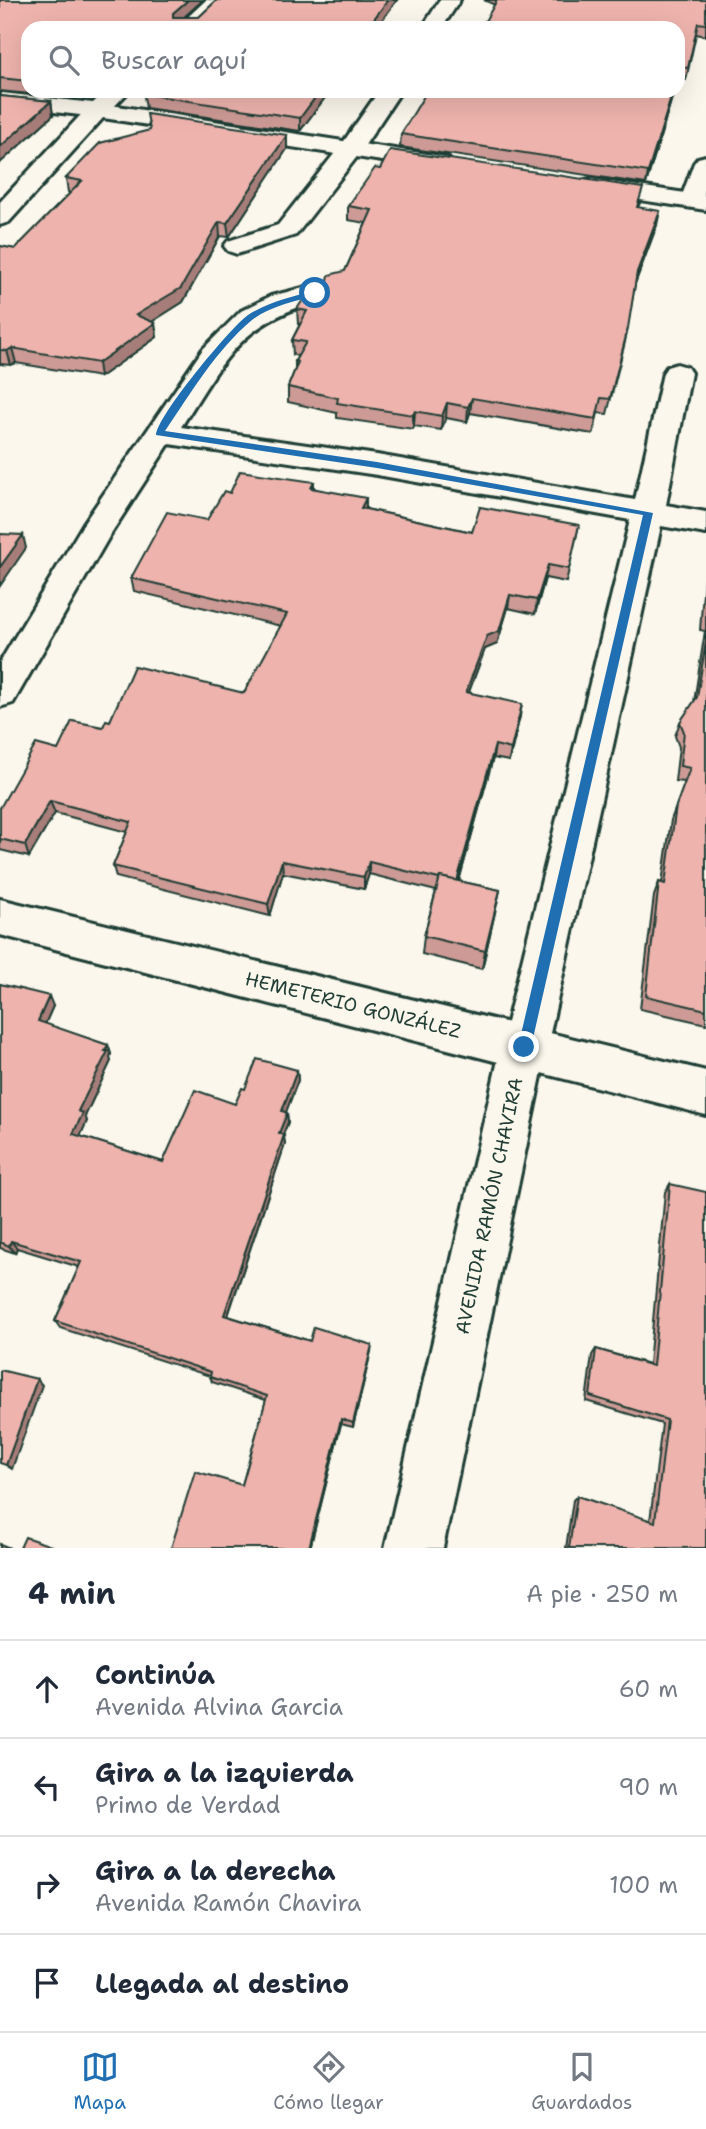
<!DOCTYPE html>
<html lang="es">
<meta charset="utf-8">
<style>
:root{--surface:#fff;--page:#f2f2f3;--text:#1f2937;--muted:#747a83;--line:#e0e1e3;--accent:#1f6fb2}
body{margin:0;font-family:"Shantell Sans",sans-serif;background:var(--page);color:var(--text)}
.stop{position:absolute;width:21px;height:21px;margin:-16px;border:5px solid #1f6fb2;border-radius:50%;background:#fff}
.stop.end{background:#1f6fb2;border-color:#fff;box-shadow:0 2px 7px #0008}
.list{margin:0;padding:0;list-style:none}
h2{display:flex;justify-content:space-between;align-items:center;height:91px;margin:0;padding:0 28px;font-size:30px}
h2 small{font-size:23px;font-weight:400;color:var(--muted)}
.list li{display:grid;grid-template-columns:46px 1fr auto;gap:21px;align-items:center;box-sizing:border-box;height:98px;padding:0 28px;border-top:2px solid var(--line)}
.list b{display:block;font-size:26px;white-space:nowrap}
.list p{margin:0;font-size:23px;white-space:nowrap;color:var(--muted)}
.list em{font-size:23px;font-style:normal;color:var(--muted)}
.icon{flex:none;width:38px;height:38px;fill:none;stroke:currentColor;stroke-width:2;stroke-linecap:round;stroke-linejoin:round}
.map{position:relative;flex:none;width:706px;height:1548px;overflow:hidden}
.search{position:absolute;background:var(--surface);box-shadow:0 7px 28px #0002;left:21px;right:21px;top:21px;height:77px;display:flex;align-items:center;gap:18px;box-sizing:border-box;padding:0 24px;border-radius:21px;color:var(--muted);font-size:26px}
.sheet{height:483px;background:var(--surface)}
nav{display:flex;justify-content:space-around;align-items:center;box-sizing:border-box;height:98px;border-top:2px solid var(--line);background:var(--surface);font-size:19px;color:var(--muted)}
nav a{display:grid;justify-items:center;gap:4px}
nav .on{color:var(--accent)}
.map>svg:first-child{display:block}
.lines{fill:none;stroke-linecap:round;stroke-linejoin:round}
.street-casing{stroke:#1f3d34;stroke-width:6}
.secondary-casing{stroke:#1f3d34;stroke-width:6}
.street{fill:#fbf7ec;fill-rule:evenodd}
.secondary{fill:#fbf7ec;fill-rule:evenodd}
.wall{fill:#cd9a95;stroke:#1f3d34;stroke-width:2}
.shaded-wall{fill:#a77d79;stroke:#1f3d34;stroke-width:2}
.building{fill:#eeb3ad;stroke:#1f3d34;stroke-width:2}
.route{fill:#1f6fb2}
.labels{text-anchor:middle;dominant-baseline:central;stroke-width:5;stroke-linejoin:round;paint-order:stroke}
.street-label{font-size:19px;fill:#1f3d34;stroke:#fbf7ec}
</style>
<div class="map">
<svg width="706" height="1548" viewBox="0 0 706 1548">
<rect width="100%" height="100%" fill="#fbf7ec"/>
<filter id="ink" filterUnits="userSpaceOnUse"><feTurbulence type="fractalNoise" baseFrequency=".0143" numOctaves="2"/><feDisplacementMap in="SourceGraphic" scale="14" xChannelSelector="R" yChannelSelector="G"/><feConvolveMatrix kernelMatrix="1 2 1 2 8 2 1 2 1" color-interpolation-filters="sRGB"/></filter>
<g filter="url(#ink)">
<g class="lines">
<!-- street casing -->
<g class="street-casing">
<g id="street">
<polygon points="206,0 228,0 198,28 176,28"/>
<polygon points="440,0 460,0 442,28 422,28"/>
<polygon points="105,91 129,91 106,115 98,117 0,106 2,93 93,103"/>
<polygon points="379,91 401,91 359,154 296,235 237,254 228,251 224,246 228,241 278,225 342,144"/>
<polygon points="706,156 704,201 701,206 683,206 680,201 694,163 698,158"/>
<path d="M315,285l10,2 3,6 -3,6c-84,22 -100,59 -144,128l196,28 258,45 28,-127 4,-6 10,-3 10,3 4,6 -25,132 40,7v22l-45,-8 -114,521 -104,501h-58l116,-501 129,-527 -253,-45 -208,-31 -59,91 -97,168 -13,4v-45l84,-139 119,-174 38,-38 30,-15z"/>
</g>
</g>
<!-- secondary casing -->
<g class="secondary-casing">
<g id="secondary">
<polygon points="98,103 440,156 448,158 452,163 448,168 440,170 103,118 9,222 0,225 0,202 90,105"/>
<polygon points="590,179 706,196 706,210 581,191 578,186 581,181"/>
<polygon points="0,899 706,1071 706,1115 0,935"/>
</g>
</g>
<!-- street -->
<use href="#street" class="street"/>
<!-- secondary -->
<use href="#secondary" class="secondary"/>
</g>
<!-- wall -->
<g class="wall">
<polygon points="0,0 203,0 184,17 199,17 217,0 397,0 376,28 28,28 28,91 79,91 71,98 0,91 0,96 51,101 53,115 0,163"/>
<polygon points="484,0 706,0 706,36 696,34 686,80 678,79 678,28 495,5"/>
<polygon points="143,91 330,91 300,131 146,108"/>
<polygon points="674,91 646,184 400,147 401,134"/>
<polygon points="287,149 229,237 220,236 183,302 152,321 157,337 100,377 16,363 11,365 0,364 0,246 15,249 70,193 68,192 66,178"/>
<polygon points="640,203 638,207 657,225 635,284 625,342 607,414 598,413 593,434 470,413 467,422 446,418 441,430 414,426 413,429 337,418 337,413 288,402 288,387 295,369 295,361 298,356 293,355 292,340 300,324 298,324 297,309 345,271 366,223 348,220 348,206"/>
<polygon points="314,482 314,488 366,509 472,532 579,525 566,582 545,578 535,614 508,608 497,644 485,649 469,692 520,716 509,761 493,758 459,881 500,890 482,969 422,954 424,936 436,891 369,874 364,889 283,873 270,916 116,877 113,866 127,832 55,813 29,857 0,850 0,808 58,750 103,727 110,721 244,693 281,626 134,591 131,578 207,520 230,493"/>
<polygon points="706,573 706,1024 640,1009 654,896 659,882 662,883 671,820 685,782 675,781 679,747 675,736 680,722 694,702 705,631 700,630 704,579"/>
<polygon points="0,984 53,1006 45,1024 108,1045 111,1054 110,1057 111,1061 85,1116 87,1121 80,1136 163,1162 235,1104 245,1089 297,1070 298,1080 286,1112 287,1113 288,1122 283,1135 285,1144 228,1316 310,1341 371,1351 353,1427 341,1424 310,1548 171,1548 242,1485 266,1400 212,1382 210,1376 60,1328 55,1321 79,1267 17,1248 15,1253 0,1248"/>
<polygon points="670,1184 706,1548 566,1548 573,1500 577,1496 650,1521 662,1424 586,1401 592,1355 596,1349 649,1364 665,1192"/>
</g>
<!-- shaded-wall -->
<g class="shaded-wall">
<polygon points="188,0 203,0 174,26 173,13"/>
<polygon points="388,0 397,0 376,28 367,28"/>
<polygon points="70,91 79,91 71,98"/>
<polygon points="320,91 330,91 300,131 300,118"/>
<polygon points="673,91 674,91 646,184 648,172"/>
<polygon points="51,101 53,115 0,163 0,147"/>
<polygon points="287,135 287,149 229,237 227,223"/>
<polygon points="660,211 657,225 634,286 637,272"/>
<polygon points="219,222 220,236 183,302 139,330 136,315"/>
<polygon points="155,323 157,337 100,377 98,363"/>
<polygon points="12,348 16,363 11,365 7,351"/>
<polygon points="472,398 470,413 467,422 468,407"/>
<polygon points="447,403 446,418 441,430 442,416"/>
<polygon points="415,411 414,426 413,429 413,415"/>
<polygon points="366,498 366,512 361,508"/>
<polygon points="23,535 26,548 0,586 0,567"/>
<polygon points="548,565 545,578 535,614 537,600"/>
<polygon points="510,595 508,608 497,644 485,649 464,705 466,692 487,636"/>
<polygon points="522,704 520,716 509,761 511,749"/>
<polygon points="495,745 493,758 455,895 456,884"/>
<polygon points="50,801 55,813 29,857 25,845"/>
<polygon points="282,861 283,873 270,916 268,904"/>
<polygon points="369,862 369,874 364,889 364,877"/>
<polygon points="500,890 496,908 482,969 485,951"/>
<polygon points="49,996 53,1006 42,1031 38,1021"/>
<polygon points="108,1045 111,1054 110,1057 111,1061 85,1116 87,1121 77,1143 73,1134 78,1111"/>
<polygon points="297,1070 298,1080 283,1120 282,1111"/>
<polygon points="287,1113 288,1122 280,1142 279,1133"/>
<polygon points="284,1135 285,1144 226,1321 224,1315"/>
<polygon points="11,1241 17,1248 15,1253 9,1246"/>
<polygon points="372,1345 371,1351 353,1427 353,1423"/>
<polygon points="37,1379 42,1385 12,1469 6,1465"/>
<polygon points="341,1419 341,1424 310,1548 309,1548"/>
</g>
<!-- building -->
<g class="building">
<polygon points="0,0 188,0 173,13 173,17 199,17 217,0 388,0 367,28 28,28 28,81 0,78"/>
<polygon points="497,0 706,0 706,24 698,23 688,68 680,67 678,75 678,28 481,28"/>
<polygon points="144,91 320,91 300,118 144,94"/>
<polygon points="427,91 673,91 648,172 401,134"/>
<polygon points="0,96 51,101 0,147"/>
<polygon points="147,114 287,135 227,223 219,222 181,288 136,315 155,323 98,363 12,348 7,351 0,350 0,246 15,249 82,181 66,178 100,143 150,130"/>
<polygon points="390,150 643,188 637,207 660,211 637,272 628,328 610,399 601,398 596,419 472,398 468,407 447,403 442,416 415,411 413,415 337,403 338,398 288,387 298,362 295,361 306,342 292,340 307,311 297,309 308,292 327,285 329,275 345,271 372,210 348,206 375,168 380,169"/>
<polygon points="240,471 314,482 311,488 366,498 361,508 472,532 480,507 579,525 569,569 548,565 537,600 510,595 499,631 487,636 466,692 522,704 511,749 495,745 457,881 440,877 439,879 369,862 364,877 282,861 268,904 113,866 131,822 50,801 25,845 0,839 0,808 36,744 58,750 72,721 103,727 106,720 110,721 134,666 244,693 287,614 131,578 167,512 207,520 224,491 230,493"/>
<polygon points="0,534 23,535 0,567"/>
<polygon points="706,642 706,1010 646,996 659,882 665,884 676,806 690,768 680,766 684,732 680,722 697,697"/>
<polygon points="440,877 500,890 485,951 424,936"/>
<polygon points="0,984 49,996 38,1021 108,1045 105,1051 108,1051 78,1111 83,1113 73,1134 163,1162 195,1090 235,1104 242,1088 245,1089 257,1059 297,1070 282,1111 287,1113 279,1133 284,1135 224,1315 310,1341 314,1327 372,1345 353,1423 341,1419 309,1548 171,1548 195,1471 242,1485 267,1396 210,1377 211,1372 55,1321 81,1262 11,1241 9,1246 0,1242"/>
<polygon points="670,1184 706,1192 706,1548 569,1548 577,1496 655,1522 667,1420 590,1396 596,1349 653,1366"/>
<polygon points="0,1370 37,1379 6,1465 0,1463"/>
<polygon points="25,1537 57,1548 20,1548"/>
<polygon points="0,1544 10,1548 0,1548"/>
</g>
</g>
<!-- route -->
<path class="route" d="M315,291l3,4c-22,6 -48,11 -66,25 -36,30 -61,73 -87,111l212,31 276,51 -122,534 -7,6 -6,-6 125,-532 -266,-47 -221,-33c1,-19 74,-107 92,-120 20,-13 45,-19 67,-24z"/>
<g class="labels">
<!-- street labels -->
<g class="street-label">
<text transform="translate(353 1005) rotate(14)">HEMETERIO GONZÁLEZ</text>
<text transform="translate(489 1206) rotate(-78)">AVENIDA RAMÓN CHAVIRA</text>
</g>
</g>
</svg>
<div class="stop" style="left:315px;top:293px"></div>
<div class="stop end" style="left:524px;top:1047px"></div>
<div class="search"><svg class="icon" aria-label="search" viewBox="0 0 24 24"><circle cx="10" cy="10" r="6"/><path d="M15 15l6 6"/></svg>Buscar aquí</div>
</div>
<section class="sheet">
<h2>4 min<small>A pie · 250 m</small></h2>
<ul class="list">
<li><svg class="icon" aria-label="ahead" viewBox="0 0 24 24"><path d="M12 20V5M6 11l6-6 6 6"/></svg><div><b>Continúa</b><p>Avenida Alvina Garcia</p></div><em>60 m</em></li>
<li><svg class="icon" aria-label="left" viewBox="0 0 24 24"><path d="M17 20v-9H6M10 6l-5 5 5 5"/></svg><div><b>Gira a la izquierda</b><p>Primo de Verdad</p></div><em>90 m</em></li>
<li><svg class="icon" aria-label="right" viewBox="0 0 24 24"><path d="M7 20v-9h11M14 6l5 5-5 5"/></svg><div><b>Gira a la derecha</b><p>Avenida Ramón Chavira</p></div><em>100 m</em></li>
<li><svg class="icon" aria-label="arrive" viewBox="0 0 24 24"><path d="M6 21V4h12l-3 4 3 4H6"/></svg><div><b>Llegada al destino</b></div></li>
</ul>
</section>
<nav>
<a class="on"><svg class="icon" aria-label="map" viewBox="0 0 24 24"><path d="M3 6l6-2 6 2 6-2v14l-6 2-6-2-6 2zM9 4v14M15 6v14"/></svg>Mapa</a>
<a><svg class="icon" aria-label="directions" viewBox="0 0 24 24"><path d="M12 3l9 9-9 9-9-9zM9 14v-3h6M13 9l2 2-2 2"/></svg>Cómo llegar</a>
<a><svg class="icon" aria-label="saved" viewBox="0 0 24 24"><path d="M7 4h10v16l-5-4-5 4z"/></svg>Guardados</a>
</nav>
